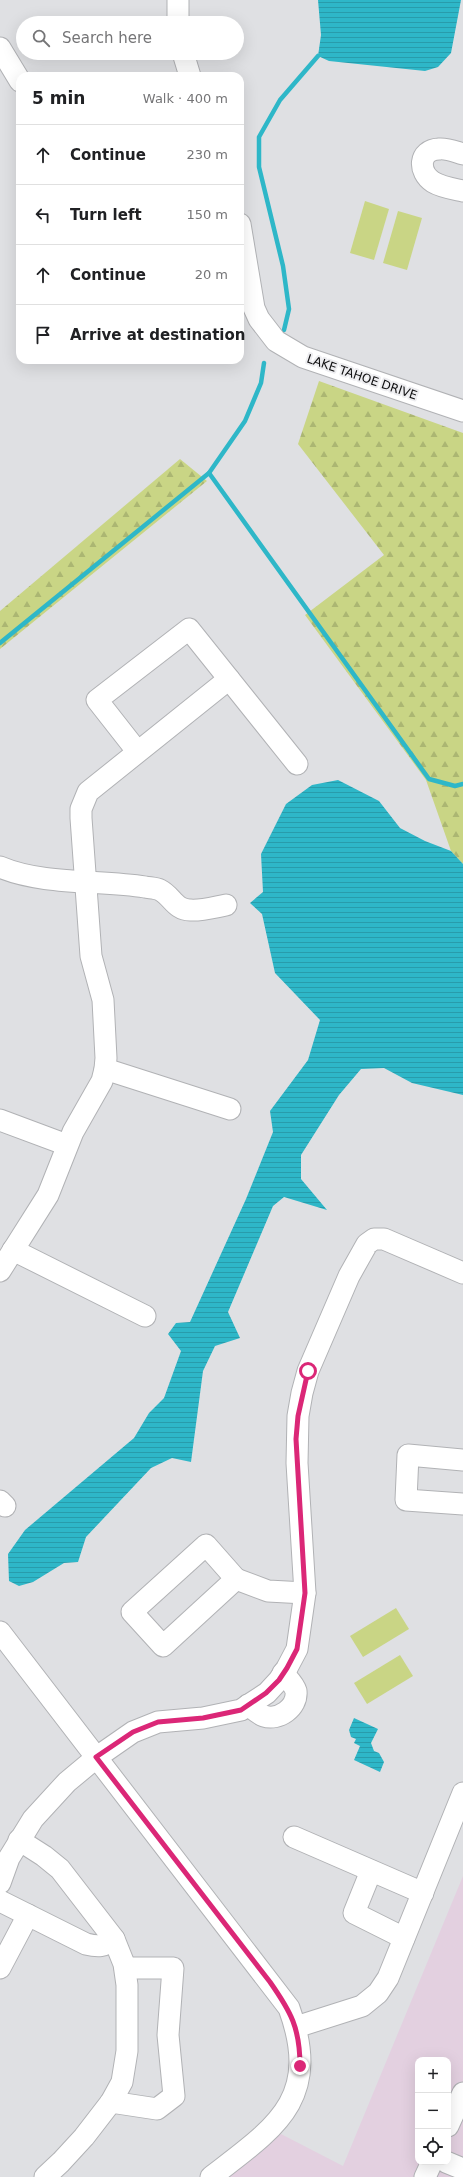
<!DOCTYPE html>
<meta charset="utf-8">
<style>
:root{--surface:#fff;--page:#f6f6f6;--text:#202124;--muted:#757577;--line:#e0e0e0}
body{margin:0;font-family:"DejaVu Sans",sans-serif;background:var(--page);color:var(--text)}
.controls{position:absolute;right:12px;bottom:12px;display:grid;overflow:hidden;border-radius:8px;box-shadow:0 4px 16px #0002}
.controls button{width:36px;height:36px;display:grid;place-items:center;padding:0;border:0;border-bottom:1px solid var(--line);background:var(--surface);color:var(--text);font:20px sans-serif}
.stop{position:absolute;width:12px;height:12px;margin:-9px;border:3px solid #db2777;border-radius:50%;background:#fff}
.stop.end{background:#db2777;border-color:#fff;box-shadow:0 1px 4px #0008}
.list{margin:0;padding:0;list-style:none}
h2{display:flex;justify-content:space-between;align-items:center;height:52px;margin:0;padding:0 16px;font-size:17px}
h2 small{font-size:13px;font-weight:400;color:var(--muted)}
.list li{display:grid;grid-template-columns:26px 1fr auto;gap:12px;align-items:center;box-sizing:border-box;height:60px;padding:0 16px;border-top:1px solid var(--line)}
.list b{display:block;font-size:15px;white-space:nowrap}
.list em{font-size:13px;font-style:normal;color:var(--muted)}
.icon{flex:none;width:22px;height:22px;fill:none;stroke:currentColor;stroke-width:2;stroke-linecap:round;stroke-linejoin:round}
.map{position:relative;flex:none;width:463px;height:2177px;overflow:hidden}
.search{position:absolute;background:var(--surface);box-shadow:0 4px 16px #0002;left:16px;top:16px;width:228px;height:44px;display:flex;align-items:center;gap:10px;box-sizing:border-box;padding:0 14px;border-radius:22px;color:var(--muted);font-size:15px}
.panel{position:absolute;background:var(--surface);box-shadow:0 4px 16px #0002;left:16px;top:72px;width:228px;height:292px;border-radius:12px}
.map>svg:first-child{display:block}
.industrial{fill:#e3d0e0;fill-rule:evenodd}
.forest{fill:url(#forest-firs)}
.garden{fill:#c9d585}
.water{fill:url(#water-rules)}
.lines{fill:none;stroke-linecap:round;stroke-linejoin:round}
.stream{stroke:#2eb7c8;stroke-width:4.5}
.minor-casing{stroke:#b1b2b5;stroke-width:23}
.minor{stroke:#fff;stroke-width:21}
.route{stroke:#db2777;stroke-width:5}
.labels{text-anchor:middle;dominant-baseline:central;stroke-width:4;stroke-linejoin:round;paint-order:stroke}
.street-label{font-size:12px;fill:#0f0f10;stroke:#ededf0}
</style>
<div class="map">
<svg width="463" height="2177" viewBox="0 0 463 2177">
<defs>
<pattern id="forest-firs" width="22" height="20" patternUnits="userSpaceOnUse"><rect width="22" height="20" fill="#c9d585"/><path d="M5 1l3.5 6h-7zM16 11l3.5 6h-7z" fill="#abb672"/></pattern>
<pattern id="water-rules" width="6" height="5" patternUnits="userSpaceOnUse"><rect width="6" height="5" fill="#2eb7c8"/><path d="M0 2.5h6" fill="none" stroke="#289cab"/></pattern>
</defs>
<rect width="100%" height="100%" fill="#dfe0e3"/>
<!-- industrial -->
<path class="industrial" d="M463,1876v301h-238l56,-43 62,32zM418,2060h30v102h-30z"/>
<!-- forest -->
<g class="forest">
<polygon points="319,381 463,433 463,864 451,851 426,780 305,615 384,555 298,444"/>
<polygon points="180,459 207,481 0,649 0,611"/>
</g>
<!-- garden -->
<g class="garden">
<polygon points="365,201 389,209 374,260 350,253"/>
<polygon points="398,211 422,218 407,270 383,263"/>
<polygon points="396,1608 409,1629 363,1657 350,1636"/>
<polygon points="400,1655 413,1676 367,1704 354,1683"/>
</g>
<!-- water -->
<g class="water">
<polygon points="318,0 461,0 451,53 438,67 425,71 329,61 318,56 321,35"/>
<polygon points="338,780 379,801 400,828 425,841 451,851 463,864 463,1095 412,1083 384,1068 361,1069 339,1095 301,1155 301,1179 327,1210 284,1197 273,1206 228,1312 240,1338 215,1346 203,1371 191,1462 172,1458 151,1468 86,1537 78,1562 64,1563 33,1582 19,1586 9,1581 8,1554 25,1530 134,1438 149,1413 164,1398 181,1351 168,1334 176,1323 190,1322 246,1199 273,1132 270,1111 308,1060 320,1020 275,973 262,914 250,903 263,892 261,854 286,804 312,785"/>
<polygon points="354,1718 378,1729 371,1743 374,1751 379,1753 384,1762 380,1772 354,1760 360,1746 354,1743 356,1739 351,1737 349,1730"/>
</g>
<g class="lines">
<!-- stream -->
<g class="stream">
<polyline points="284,330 289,309 283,266 259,167 259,137 280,100 318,56"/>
<polyline points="209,473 429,779 455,786 463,784"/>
<polyline points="0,643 209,473 245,421 261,383 264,363"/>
</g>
<!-- minor casing -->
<g class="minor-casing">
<g id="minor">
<polyline points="178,23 178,0"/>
<polyline points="0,48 20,81"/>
<polyline points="183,53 190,76"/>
<path d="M463,154c-7,-2 -17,-6 -24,-5 -21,1 -21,23 -6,33 8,5 21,7 30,9"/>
<polyline points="240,224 254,308 259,319 276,341 303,357 463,411"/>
<polyline points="137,751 97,700 189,629 297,764"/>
<path d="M0,867c42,18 100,13 145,20 5,1 11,1 15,3 12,6 15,20 30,20 11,1 25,-3 36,-5"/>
<polyline points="105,1069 230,1109"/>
<polyline points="0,1120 67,1145"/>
<polyline points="13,1250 145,1316"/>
<polyline points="0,1271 48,1195 73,1132 102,1081 105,1069 106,1058 103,1000 91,956 81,818 81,809 88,792 229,679"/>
<polyline points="463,1460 408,1455 406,1500 463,1504"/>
<polyline points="0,1501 5,1506"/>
<polygon points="206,1545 236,1579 163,1646 132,1612"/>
<polyline points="236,1579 268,1591 305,1593"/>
<path d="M0,1632l289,376c33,91 -13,119 -78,169"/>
<path d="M248,1705c5,4 10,9 16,11 14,5 34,-8 32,-25 -2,-7 -8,-12 -13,-18"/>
<polyline points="294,1837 423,1893"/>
<polyline points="19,1840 44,1856 60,1869 114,1939 124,1964 127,1985 127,2051 122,2082 111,2102 84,2137 61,2162 45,2177"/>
<polyline points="371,1871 354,1913 404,1938"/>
<polyline points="0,1883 9,1858 33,1819 67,1782 97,1757 133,1732 158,1722 203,1718 241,1710 267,1693 279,1680 287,1668 297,1649 305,1593 297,1463 298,1416 302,1393 308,1371 349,1276 367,1244 374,1239 384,1239 463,1273"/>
<path d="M0,1901l86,43c12,3 18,3 28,-5"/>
<polyline points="0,1968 28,1915"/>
<polyline points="296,2027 362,2006 378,1993 388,1978 463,1793"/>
<polyline points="111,2102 157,2109 174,2096 168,2035 173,1968 125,1968"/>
<polyline points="448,2126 463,2093"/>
<polyline points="446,2162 463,2169"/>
<polyline points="425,2177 432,2162"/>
</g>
</g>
<!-- minor -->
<use href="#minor" class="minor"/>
</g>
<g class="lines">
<!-- route -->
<path class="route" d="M300,2066c0,-38 -9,-54 -30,-84l-174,-225 37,-25 25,-10 45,-4 38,-8 25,-17 13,-13 8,-12 10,-19 8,-56 -9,-154 2,-23 10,-45"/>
</g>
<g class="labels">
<!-- street labels -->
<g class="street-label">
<text transform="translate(362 377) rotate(19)">LAKE TAHOE DRIVE</text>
</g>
</g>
</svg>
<div class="controls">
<button>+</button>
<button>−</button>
<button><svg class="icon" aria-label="locate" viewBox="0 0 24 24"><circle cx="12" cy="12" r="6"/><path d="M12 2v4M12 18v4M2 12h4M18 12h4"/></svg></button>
</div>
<div class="stop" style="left:308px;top:1371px"></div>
<div class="stop end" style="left:300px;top:2066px"></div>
<div class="search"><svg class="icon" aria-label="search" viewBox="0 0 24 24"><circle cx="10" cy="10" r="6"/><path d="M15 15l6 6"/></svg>Search here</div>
<section class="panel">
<h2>5 min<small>Walk · 400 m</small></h2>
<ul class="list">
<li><svg class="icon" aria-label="ahead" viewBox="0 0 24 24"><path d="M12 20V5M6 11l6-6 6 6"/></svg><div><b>Continue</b></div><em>230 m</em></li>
<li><svg class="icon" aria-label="left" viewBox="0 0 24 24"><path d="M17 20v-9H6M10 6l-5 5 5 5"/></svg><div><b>Turn left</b></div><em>150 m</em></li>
<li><svg class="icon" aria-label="ahead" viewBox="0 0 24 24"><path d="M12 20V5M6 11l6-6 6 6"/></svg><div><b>Continue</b></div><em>20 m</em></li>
<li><svg class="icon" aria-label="arrive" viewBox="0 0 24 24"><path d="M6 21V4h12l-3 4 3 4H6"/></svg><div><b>Arrive at destination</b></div></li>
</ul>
</section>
</div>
